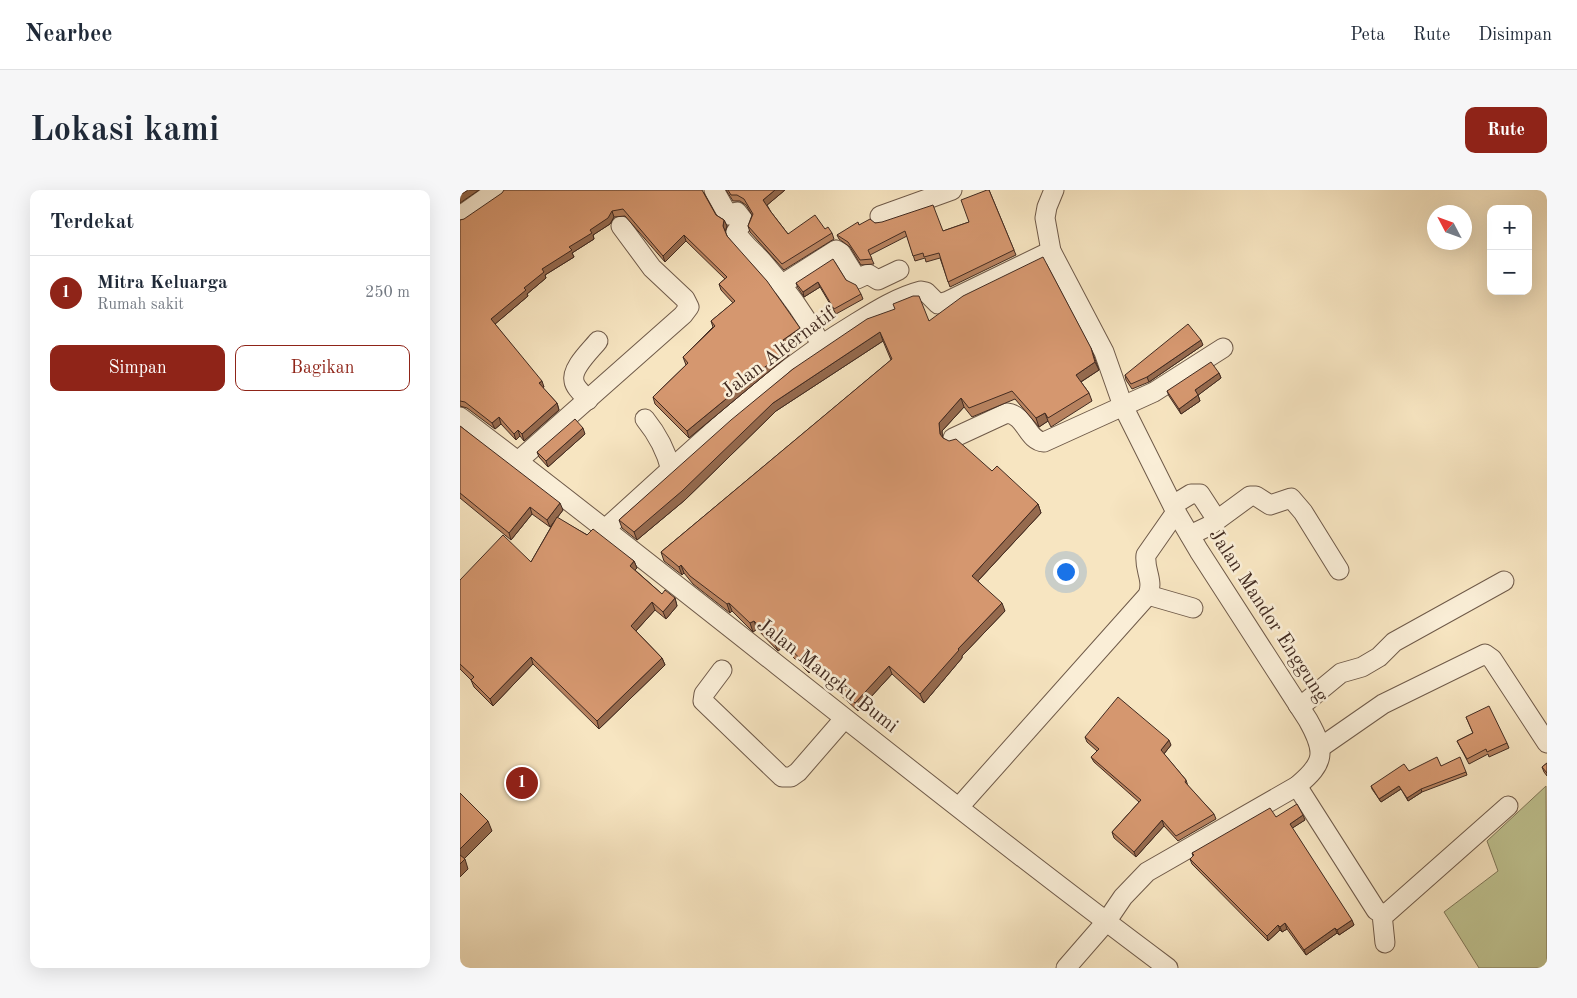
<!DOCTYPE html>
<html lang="id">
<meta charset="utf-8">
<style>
:root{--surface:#fff;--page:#f6f6f7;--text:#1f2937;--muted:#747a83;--line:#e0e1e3;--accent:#8f2418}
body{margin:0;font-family:"Old Standard TT",serif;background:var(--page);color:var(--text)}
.controls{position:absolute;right:15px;top:15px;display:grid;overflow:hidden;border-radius:10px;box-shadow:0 5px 20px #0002}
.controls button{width:45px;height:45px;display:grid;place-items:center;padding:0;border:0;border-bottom:1px solid var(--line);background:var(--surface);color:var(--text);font:25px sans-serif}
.compass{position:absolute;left:967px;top:15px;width:45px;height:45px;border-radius:50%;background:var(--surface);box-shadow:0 5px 20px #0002;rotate:311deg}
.you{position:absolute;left:605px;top:381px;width:18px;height:18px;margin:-12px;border:4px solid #fff;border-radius:50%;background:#1a73e8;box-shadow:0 0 0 8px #1a73e833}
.badge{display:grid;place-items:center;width:32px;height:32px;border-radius:50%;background:var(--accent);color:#fff;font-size:16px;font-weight:700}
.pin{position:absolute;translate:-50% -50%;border:2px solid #fff;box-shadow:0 1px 5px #0006}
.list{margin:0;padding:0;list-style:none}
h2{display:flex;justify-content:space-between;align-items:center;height:65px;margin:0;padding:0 20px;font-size:21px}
h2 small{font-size:16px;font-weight:400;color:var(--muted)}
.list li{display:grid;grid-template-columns:32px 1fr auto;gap:15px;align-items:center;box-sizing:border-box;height:75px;padding:0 20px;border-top:1px solid var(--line)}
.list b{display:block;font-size:19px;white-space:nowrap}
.list p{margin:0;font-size:16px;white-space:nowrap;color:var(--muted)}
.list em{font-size:16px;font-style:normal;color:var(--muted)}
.actions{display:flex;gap:10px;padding:15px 20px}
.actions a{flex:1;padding:11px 0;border:1px solid var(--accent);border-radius:10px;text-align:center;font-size:18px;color:var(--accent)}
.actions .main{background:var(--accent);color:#fff}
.map{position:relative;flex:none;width:1087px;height:778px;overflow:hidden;border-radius:10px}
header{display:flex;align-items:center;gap:30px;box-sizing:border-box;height:70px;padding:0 25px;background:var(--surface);border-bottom:1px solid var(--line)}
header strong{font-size:24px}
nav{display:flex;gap:28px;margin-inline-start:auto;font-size:18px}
.intro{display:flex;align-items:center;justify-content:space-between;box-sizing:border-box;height:120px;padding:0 30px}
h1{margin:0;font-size:35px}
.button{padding:12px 22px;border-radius:10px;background:var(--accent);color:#fff;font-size:18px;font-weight:700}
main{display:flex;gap:30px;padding:0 30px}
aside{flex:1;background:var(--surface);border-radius:10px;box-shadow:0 5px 20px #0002}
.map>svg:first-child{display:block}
.green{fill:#bfc391;stroke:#807759}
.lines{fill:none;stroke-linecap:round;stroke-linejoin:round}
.minor-casing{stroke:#6f5a49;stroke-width:21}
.minor{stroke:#faeed7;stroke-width:19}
.wall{fill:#b7825f;stroke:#422b21}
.shaded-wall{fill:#956a4e;stroke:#422b21}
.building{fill:#d5976f;stroke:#422b21}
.labels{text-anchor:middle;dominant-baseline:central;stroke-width:5;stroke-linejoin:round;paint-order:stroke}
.street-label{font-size:20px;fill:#422b21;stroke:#faeed7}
</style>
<header>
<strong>Nearbee</strong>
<nav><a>Peta</a><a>Rute</a><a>Disimpan</a></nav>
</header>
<div class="intro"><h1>Lokasi kami</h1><a class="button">Rute</a></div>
<main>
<aside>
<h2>Terdekat<small></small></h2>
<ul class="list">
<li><span class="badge">1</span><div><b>Mitra Keluarga</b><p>Rumah sakit</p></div><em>250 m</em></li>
</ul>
<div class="actions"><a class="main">Simpan</a><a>Bagikan</a></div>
</aside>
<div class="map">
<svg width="1087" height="778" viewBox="0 0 1087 778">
<rect width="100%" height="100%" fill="#f7e5c1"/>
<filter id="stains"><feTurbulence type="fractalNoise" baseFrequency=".004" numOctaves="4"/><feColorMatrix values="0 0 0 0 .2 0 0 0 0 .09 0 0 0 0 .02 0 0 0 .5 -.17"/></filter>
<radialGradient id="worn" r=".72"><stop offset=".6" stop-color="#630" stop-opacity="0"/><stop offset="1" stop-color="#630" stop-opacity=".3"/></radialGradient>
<!-- green -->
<polygon class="green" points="1086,596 1087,778 1019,778 984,722 1038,681 1027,651"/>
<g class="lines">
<!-- minor casing -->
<g class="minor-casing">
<g id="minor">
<path d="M254,0l14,25 9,-3 7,9 -8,11c7,12 17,19 26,29 22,25 43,54 59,83"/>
<path d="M594,0l-7,17 -2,11 6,33 53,101 19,54 53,106 23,39 109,169c18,32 17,43 -11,66l-150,86 -24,25 -17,25 -40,46"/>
<polyline points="0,26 37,0"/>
<polyline points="420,26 492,0"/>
<polyline points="321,95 376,60 381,63 397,89 408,84 418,90 439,80"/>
<path d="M128,210c-4,-5 -13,-12 -14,-19 -3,-13 17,-31 24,-40"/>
<path d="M0,227c238,181 468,372 708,551"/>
<path d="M185,229c13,16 21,31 26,51"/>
<path d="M493,248l54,-25c19,2 20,28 37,29l110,-50 69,-44"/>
<polyline points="58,271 223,125 229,117 225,109 192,78 161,36"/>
<polyline points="713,315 731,304 740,304 757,330"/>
<path d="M146,338c80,-71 158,-150 250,-205 21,-13 42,-26 65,-32l5,1 12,12 10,-3 103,-50"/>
<polyline points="730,345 749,336 790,306 796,306 810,315 831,308 843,322 879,380"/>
<polyline points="688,405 733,418"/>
<polyline points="262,480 244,504 243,511 322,587 331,587 338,582 384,529"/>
<polyline points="838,515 847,511 881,483 902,477 919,467 934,452 1044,391"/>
<polyline points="861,557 923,514 1025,464 1032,469 1087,553"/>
<polyline points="837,596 916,720 922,724 925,753"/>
<path d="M499,617l189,-212c6,-15 -4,-25 -2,-40l30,-43"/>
<polyline points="922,724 927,723 1048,616"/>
</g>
</g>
<!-- minor -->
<use href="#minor" class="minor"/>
</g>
<!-- wall -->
<g class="wall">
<polygon points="266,0 325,0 307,15 311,22 328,44 365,39 372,43 374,49 324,80 290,42 288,36 292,25 286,15 280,11 273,11"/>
<polygon points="529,0 556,65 490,97 480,68 466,72 465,68 455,71 447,46 410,65 414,74 401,75 390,57 379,49 377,45 399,35 415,33 483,41 509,32"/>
<polygon points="244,3 256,25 264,30 267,36 265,42 267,46 342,144 326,155 330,164 229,248 195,214 193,207 226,175 223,167 253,137 251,131 273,113 261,100 259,94 265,89 226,51 205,72 165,26 154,27 150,34 133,45 134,49 112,63 114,67 85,85 86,88 67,104 68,106 35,134 84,197 83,198 97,213 99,220 64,251 60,246 56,250 41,234 35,239 7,218 0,216 0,30"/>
<polygon points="386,90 401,104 403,109 376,124 360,97 344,107 338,98 336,93"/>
<polygon points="469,131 631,158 639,180 621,192 629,203 632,211 591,237 588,231 579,237 555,209 512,227 504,217 482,241 482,247 483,248 532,281 578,314 581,323 518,391 545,421 502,466 502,468 464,513 432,484 398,521 352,479 349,483 323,457 318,461 297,439 293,442 272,421 270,423 233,394 224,383 222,385 204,371 201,362 431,170 423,151 316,221 225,310 177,350 162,338 159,330 333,179"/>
<polygon points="743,155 689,192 672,199 666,190 665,185"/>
<polygon points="759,183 761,188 738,205 740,211 721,224 709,206 707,201"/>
<polygon points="0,236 103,320 97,328 174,371 177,378 175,380 202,404 215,408 217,416 206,429 195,420 176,441 202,468 205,475 139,539 73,474 33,516 14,497 11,490 0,479 0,390 71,372 95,330 90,337 72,324 51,350 0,308"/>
<polygon points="125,244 88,277 79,267 77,262"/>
<polygon points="1006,527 1047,553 1049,558 1029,567 1028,564 1009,574 997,551 1013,543"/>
<polygon points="625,547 711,555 704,564 726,590 728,596 754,624 756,629 718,651 704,636 676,667 654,648 652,642 679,612 634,572 631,567 637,561 627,552"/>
<polygon points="1087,573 1087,586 1084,582 1082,577"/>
<polygon points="981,576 1006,582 1007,585 962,602 948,611 941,599 921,612 912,599 911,596 949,581"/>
<polygon points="816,627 845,630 832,638 894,735 879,745 877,743 846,765 827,739 822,742 820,740 808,751 732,674 730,669 733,666 732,663"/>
</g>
<!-- shaded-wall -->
<g class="shaded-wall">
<polygon points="8,0 19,0 0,13 0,5"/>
<polygon points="315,0 325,0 306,16 303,10"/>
<polygon points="152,21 154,27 150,34 133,45 134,49 112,63 114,67 85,85 86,88 67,104 68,106 34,135 31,129 64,98 82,79"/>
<polygon points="264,30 267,36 265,42 263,36"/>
<polygon points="224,45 226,51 205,72 203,66"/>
<polygon points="358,92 360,97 344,107 343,102"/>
<polygon points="340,138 342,144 325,156 323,150"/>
<polygon points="420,142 423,151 316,221 225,310 177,350 174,342 313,213"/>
<polygon points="741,150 743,155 689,192 687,187"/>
<polygon points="328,158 330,164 229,248 227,241"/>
<polygon points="635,172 639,180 619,193 616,185"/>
<polygon points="759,183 761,188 737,206 735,200"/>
<polygon points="82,191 84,197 81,199 79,193"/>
<polygon points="738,205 740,211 721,224 719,219"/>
<polygon points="501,208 504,217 482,241 483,252 480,244 479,233"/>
<polygon points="97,213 99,220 64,251 62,244"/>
<polygon points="585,223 588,231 579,237 576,228"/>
<polygon points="39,227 41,234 35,239 32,233"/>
<polygon points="123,238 125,244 88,277 86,271"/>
<polygon points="58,240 60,246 56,250 54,244"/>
<polygon points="100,313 103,320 90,337 87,330"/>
<polygon points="578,314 581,323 515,394 512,386"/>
<polygon points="70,317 72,324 51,350 49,343"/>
<polygon points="174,371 177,378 172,383 170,376"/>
<polygon points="221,375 224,383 222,385 219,377"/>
<polygon points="215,408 217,416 206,429 203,422"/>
<polygon points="192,412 195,420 173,444 171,436"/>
<polygon points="269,413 272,421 270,423 267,414"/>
<polygon points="542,413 545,421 502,466 502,468 464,513 460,504 498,459"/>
<polygon points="294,431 297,439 293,442 290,433"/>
<polygon points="320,448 323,457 318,461 314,452"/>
<polygon points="71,467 73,474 33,516 30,509"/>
<polygon points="202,468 205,475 139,539 137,531"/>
<polygon points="349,471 352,479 349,483 346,475"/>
<polygon points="429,476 432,484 398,521 395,513"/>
<polygon points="709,550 711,555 703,565 701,560"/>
<polygon points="939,596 941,599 921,612 919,609"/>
<polygon points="961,599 962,602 948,611 947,608"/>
<polygon points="843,625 845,630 831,639 830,634"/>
<polygon points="702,630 704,636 676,667 674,662"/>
<polygon points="28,631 32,641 1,672 0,669 0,659"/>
<polygon points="5,669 8,679 0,687 0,674"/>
<polygon points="892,730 894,735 879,745 877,740"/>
<polygon points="825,733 827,739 822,742 820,737"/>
<polygon points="818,735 820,740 808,751 807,746"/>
<polygon points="875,738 877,743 846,765 844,760"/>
</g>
<!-- building -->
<g class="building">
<polygon points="0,0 8,0 0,5"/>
<polygon points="44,0 242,0 256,25 264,30 263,36 267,46 307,91 340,138 323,150 328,158 227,241 193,207 228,173 223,167 255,136 251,131 275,111 259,94 267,87 224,45 203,66 163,19 152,21 148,28 130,40 132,43 109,57 112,60 82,79 84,82 64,98 66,100 31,129 82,191 79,193 97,213 62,244 58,240 54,244 39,227 32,233 5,212 0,211 0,30 4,29 42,3"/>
<polygon points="268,0 315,0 303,10 311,22 328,44 355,25 365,39 368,37 372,43 322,74 288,36 293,24 284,9 277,5 271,5"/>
<polygon points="527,0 529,0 554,60 488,92 479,63 464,67 463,63 453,66 445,41 408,60 412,69 400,70 388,52 377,45 398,32 399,35 410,29 415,33 422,32 473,15 483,41 509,32 501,10"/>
<polygon points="583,67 631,158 635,172 616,185 629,203 588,228 585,223 576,228 552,201 509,218 501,208 479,233 480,244 483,248 489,251 496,249 532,281 537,276 578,314 512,386 542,413 498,459 499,460 460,504 429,476 395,513 349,471 346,475 320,448 314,452 294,431 290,433 269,413 267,414 230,386 221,375 219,377 201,362 432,169 420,142 313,213 222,301 174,342 159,330 271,230 333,179 407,129 435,119 433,114 453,106 459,106 469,131 503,106"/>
<polygon points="373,69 386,90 396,95 401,104 374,119 358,92 343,102 336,93"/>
<polygon points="728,134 741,150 687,187 671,194 665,185"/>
<polygon points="751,172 759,183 735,200 738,205 719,219 707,201"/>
<polygon points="115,229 123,238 86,271 77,262"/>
<polygon points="0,236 100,313 87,330 70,317 49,343 0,303"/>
<polygon points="97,327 127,345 133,339 174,371 170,376 202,404 205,400 215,408 203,422 192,412 171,436 202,468 137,531 71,467 30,509 11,490 14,487 0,474 0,390 43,345 71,372"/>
<polygon points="658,507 709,550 701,560 726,590 725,592 754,624 716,646 702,630 674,662 652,642 681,610 631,567 639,559 625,547"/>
<polygon points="1029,516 1047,553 1027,562 1026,559 1007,569 997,551 1013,543 1006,527"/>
<polygon points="977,567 981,576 1000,567 1006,582 961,599 947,608 939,596 919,609 911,596 944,574 949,581"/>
<polygon points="1087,573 1087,583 1082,577"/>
<polygon points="0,603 28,631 0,659"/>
<polygon points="837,614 843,625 830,634 892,730 877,740 875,738 844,760 825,733 820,737 818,735 807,746 730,669 734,665 732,663 810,618 816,627"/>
<polygon points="0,665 5,669 0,674"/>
</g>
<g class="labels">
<!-- street labels -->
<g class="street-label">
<text transform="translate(319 163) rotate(-37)">Jalan Alternatif</text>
<text transform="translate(808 426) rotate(57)">Jalan Mandor Enggung</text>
<text transform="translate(367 486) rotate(38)">Jalan Mangku Bumi</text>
</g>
</g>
<rect width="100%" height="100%" filter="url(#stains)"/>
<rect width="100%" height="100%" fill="url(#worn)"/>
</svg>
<div class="controls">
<button>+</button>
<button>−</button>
</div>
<svg class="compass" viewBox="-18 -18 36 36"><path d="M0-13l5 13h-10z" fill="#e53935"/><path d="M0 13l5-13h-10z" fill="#747a83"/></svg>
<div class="you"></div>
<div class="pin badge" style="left:62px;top:593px">1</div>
</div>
</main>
